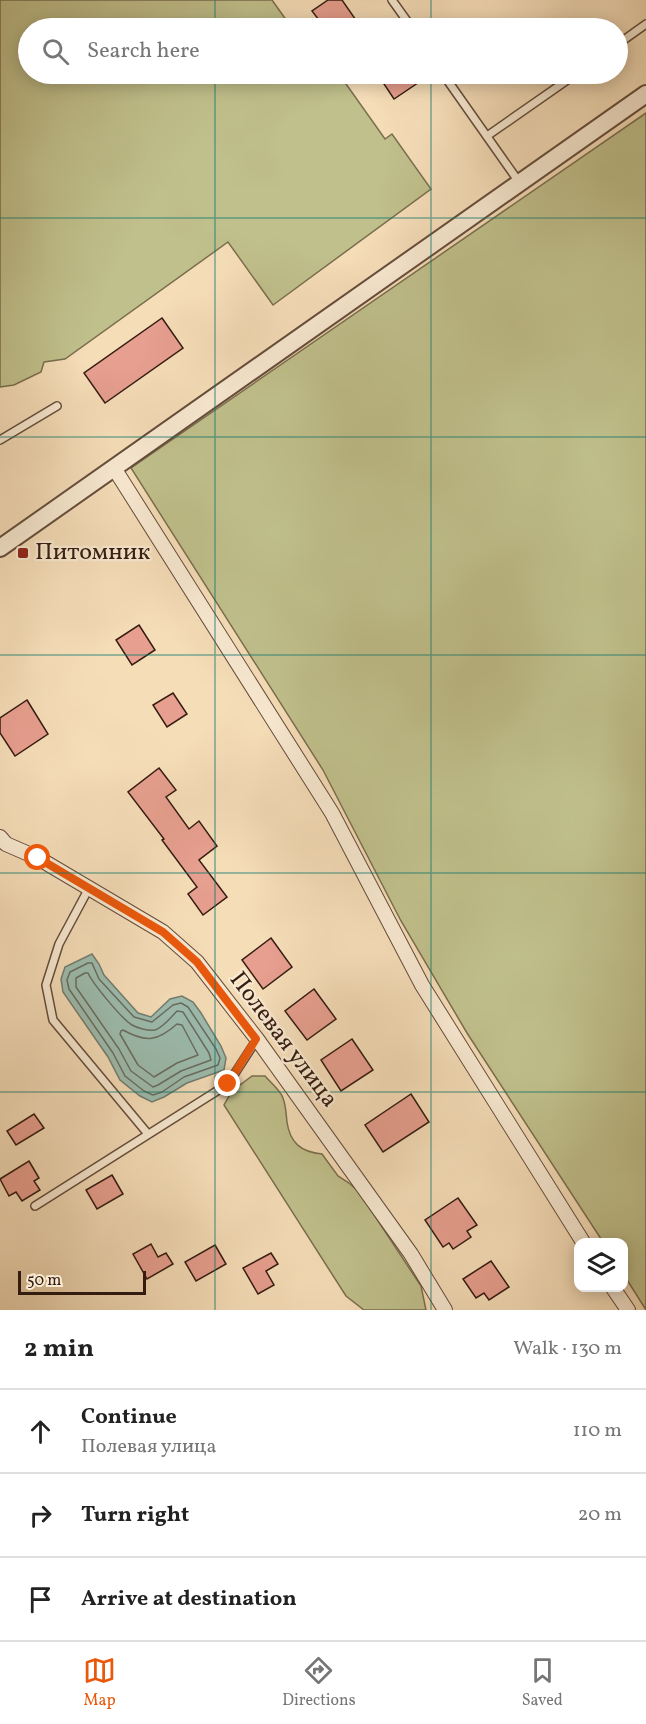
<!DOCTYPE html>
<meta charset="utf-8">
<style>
:root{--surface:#fff;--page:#f2f2f2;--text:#222;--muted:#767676;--line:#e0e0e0;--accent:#ea580c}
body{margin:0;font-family:Vollkorn,serif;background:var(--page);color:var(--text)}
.controls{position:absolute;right:18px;bottom:18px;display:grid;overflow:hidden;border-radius:12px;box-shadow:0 3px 15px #0003}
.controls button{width:54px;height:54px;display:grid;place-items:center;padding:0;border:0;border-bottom:2px solid var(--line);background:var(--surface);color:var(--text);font:30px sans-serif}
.scale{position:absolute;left:18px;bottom:15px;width:128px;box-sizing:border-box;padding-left:6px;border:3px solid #351c11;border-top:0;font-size:16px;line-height:21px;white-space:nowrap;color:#351c11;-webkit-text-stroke:4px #f8e9d1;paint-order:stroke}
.stop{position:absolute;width:18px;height:18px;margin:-14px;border:4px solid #ea580c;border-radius:50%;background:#fff}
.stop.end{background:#ea580c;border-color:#fff;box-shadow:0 2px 6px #0008}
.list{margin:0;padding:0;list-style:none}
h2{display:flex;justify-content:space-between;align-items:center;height:78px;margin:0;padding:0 24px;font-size:26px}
h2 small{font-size:20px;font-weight:400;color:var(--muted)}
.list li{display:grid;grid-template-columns:39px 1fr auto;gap:18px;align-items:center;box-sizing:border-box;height:84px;padding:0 24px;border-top:2px solid var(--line)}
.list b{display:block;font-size:22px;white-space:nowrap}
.list p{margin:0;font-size:20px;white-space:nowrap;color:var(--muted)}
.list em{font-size:20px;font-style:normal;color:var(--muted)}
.icon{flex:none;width:33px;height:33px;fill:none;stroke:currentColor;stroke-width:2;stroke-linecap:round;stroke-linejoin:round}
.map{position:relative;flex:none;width:646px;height:1310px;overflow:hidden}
.search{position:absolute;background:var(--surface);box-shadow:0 3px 15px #0003;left:18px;right:18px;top:18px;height:66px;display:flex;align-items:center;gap:15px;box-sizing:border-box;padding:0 21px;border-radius:33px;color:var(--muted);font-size:22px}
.sheet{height:330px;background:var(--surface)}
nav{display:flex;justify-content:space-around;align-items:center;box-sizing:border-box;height:84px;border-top:2px solid var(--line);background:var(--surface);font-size:16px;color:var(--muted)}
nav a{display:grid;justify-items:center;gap:3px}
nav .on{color:var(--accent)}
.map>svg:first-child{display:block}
.green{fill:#c0c08c;stroke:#7a6e4e;stroke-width:1.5}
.water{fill:#9cbcae;stroke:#737c6f;stroke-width:1.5}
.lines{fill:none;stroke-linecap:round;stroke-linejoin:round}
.shore{stroke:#686c60;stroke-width:1.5}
.building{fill:#e79f8f;stroke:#351c11;stroke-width:1.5}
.service-casing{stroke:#654c3b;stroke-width:10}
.minor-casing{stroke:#654c3b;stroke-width:16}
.tertiary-casing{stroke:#654c3b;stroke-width:20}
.service{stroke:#f8e9d1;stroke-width:7}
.minor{stroke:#f8e9d1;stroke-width:14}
.tertiary{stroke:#f8e9d1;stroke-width:16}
.route{stroke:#ea580c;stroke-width:8}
.grid{fill:none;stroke:#0f766e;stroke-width:1.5;stroke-opacity:0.55}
.poi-dot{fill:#8f2418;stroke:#f8e9d1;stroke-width:2}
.labels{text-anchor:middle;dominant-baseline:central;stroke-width:4.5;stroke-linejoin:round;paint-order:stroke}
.poi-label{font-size:24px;fill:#351c11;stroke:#f8e9d1;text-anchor:start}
.street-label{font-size:24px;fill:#351c11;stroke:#f8e9d1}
</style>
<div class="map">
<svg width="646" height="1310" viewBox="0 0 646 1310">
<rect width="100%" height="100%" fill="#f5ddb8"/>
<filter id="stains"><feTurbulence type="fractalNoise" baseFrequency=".00333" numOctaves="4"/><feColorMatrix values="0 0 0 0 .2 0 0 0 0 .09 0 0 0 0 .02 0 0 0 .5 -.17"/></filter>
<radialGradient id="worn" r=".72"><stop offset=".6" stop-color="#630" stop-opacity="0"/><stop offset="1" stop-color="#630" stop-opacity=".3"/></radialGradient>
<!-- green -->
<g class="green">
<polygon points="0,0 272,0 292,28 28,28 28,74 323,74 325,76 329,74 339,74 385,139 392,134 431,189 273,305 228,242 65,359 44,362 41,372 14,385 0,387"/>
<polygon points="646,113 646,1310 624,1275 624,1242 603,1242 467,1033 401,921 323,770 131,468"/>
<path d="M252,1076h13c6,7 15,14 18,22 3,8 3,16 4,24 3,21 14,30 35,32l16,22 11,7 10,9 62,94 5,24h-62l-18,-14 -122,-191 8,-14z"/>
</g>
<!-- water -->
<polygon class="water" points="92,954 99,964 104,975 138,1013 151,1017 170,999 182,996 193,1002 201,1013 221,1046 226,1058 224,1070 187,1083 164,1097 152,1102 140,1096 120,1080 108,1057 63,992 61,979 65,967"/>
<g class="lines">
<!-- shore -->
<g class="shore">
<polygon points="88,963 92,963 99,979 134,1017 152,1022 173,1005 181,1003 188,1007 216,1049 220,1058 218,1065 184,1077 162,1092 153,1095 144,1091 125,1076 113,1053 69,989 67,980 70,972"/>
<path d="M85,973h3c5,11 34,46 44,52 5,3 16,6 23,5 9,-3 16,-13 22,-19l6,1 26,41 2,7 -30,11 -23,14 -5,2 -22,-16 -12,-22 -43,-62v-9z"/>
<path d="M177,1024l5,1 16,30 -21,8 -23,14 -16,-12 -18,-31 1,-3 2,-1c23,13 35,11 54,-6z"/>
</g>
</g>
<!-- building -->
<g class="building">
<polygon points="328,0 342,0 358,23 350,28 325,28 312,11"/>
<polygon points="387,74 431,74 394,99 380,78"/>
<polygon points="162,318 183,348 105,403 84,373"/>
<polygon points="139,625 155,650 132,665 116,640"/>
<polygon points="173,693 187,714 167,727 153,705"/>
<polygon points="27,700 48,734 15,756 0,733 0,718"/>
<polygon points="159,768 176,790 166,797 189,829 199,821 217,846 199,860 227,897 203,915 188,894 197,887 162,840 164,839 128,792"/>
<polygon points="271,938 292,967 263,989 242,960"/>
<polygon points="314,989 336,1019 307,1040 285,1011"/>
<polygon points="352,1039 373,1070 341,1091 321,1060"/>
<polygon points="411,1094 429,1122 383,1152 365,1125"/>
<polygon points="34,1114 44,1128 16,1145 7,1131"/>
<polygon points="29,1161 39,1178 34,1181 40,1190 22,1201 16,1192 9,1196 0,1179"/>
<polygon points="112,1175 123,1194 97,1209 86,1190"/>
<polygon points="458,1198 477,1225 467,1231 471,1237 453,1249 449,1243 443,1247 425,1220"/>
<polygon points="151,1244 158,1257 166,1253 173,1264 147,1279 133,1254"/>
<polygon points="215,1245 226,1264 196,1281 185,1262"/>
<polygon points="271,1253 278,1264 266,1271 274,1285 258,1294 243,1268"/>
<polygon points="491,1261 509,1287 489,1300 484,1293 476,1298 463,1279"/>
</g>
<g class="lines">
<!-- service casing -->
<g class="service-casing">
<g id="service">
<polyline points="392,0 412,28"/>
<polyline points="618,44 646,24"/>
<polyline points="443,74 519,182"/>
<polyline points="487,136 576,74"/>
<polyline points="0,440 57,406"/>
<polyline points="89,888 59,944 46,985 53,1020 148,1134"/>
<polyline points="35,1206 228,1084 257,1039"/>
</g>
</g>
<!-- minor casing -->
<g class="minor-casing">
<g id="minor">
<polyline points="114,468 332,813 422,985 583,1242"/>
<polyline points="0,837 6,844 38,858 163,932 197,962 257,1039 411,1254 445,1310"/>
<polyline points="613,1288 628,1310"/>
</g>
</g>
<!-- tertiary casing -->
<g class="tertiary-casing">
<polyline id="tertiary" points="0,548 646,94"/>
</g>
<!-- service -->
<use href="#service" class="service"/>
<!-- minor -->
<use href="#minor" class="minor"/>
<!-- tertiary -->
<use href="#tertiary" class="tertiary"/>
</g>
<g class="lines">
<!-- route -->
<polyline class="route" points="38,858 163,932 197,962 256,1039 228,1084"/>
</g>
<!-- grid -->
<path class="grid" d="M215,0v28M431,0v28M215,74v1236M431,74v1236M0,218h646M0,437h646M0,655h646M0,873h646M0,1092h646"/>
<!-- markers -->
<rect class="poi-dot" x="17" y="547" width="12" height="12" rx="3"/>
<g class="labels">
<!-- poi labels -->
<g class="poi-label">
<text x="35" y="553">Питомник</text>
</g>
<!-- street labels -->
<g class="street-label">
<text transform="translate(283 1040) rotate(53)">Полевая улица</text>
</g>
</g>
<rect width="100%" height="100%" filter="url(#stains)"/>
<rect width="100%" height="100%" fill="url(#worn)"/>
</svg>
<div class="controls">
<button><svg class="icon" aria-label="layers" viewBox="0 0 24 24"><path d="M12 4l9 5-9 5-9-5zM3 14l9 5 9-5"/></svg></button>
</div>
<div class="scale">50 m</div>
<div class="stop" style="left:38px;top:858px"></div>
<div class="stop end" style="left:228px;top:1084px"></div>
<div class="search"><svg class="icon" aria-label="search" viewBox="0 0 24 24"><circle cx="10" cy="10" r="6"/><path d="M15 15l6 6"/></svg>Search here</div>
</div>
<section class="sheet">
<h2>2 min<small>Walk · 130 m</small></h2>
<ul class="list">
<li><svg class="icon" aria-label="ahead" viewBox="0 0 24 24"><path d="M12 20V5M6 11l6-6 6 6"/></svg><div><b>Continue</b><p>Полевая улица</p></div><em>110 m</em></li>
<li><svg class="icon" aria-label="right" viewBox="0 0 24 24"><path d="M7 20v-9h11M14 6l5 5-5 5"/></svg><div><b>Turn right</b></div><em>20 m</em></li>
<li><svg class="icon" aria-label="arrive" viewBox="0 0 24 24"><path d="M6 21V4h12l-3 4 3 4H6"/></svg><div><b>Arrive at destination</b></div></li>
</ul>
</section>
<nav>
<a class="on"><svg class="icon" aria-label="map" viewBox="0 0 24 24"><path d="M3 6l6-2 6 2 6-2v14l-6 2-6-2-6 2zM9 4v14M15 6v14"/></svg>Map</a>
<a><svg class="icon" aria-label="directions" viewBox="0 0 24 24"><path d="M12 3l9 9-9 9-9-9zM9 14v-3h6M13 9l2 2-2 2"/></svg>Directions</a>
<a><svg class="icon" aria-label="saved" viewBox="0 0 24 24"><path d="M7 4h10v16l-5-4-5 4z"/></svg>Saved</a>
</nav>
